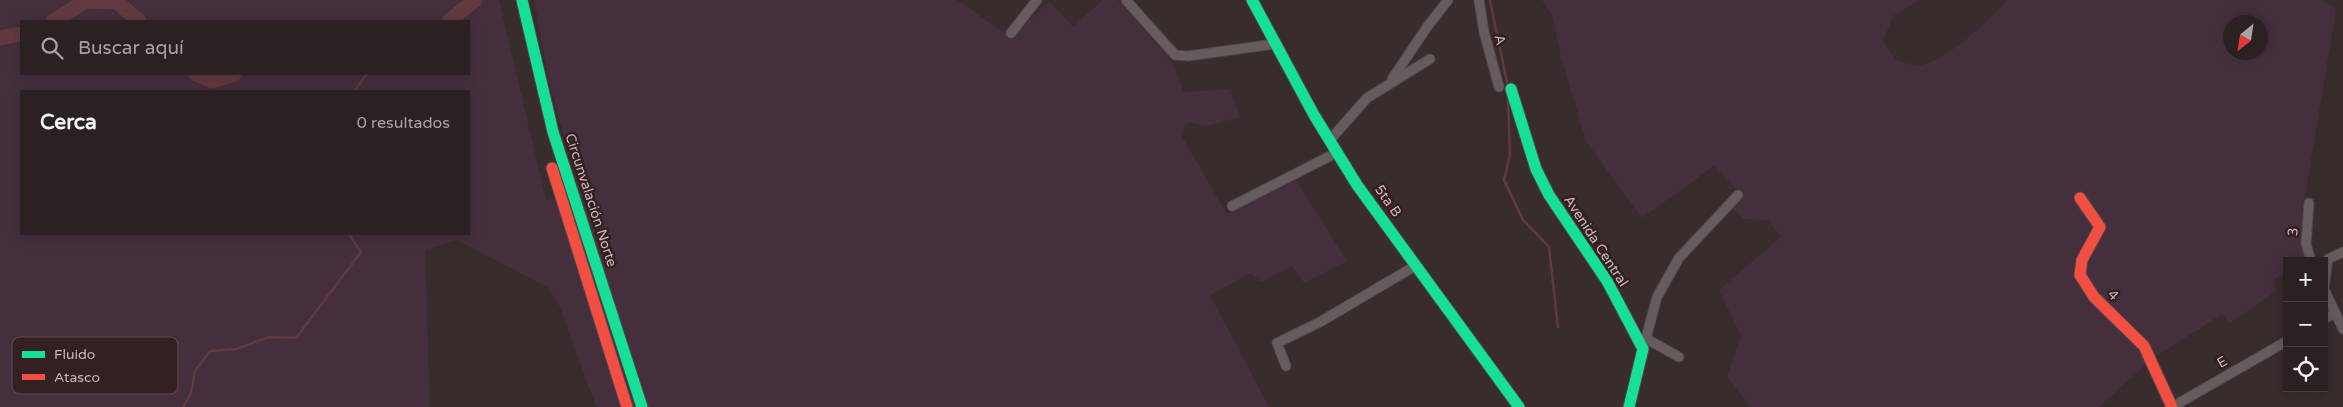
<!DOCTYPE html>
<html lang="es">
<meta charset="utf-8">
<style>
:root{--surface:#2b2122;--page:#33292a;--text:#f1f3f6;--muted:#a6a3a5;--line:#473e40}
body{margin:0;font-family:"Varela Round",sans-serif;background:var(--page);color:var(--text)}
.controls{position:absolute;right:15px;bottom:15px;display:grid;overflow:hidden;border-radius:0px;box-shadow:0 2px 12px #0003}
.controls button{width:45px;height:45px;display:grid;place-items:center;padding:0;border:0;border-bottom:1px solid var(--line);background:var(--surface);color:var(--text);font:25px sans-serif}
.compass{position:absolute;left:2223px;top:15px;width:45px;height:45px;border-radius:50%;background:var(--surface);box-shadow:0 2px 12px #0003;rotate:210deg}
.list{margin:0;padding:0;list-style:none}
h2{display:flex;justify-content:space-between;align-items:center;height:65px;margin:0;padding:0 20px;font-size:21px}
h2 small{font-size:16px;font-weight:400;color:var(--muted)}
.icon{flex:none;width:28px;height:28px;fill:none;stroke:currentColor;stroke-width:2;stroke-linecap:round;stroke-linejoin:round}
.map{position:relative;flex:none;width:2343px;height:407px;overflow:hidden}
.search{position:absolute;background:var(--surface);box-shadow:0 2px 12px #0003;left:20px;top:20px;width:450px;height:55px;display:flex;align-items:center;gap:12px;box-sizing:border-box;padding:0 18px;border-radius:0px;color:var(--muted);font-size:19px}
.panel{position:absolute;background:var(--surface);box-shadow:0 2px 12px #0003;left:20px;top:90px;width:450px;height:145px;border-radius:0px}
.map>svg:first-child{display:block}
.green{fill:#452f3d;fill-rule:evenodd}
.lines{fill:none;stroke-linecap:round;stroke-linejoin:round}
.stream{stroke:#62393e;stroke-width:2.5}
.river{stroke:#62393e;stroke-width:15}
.street-casing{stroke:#524849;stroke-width:11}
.fast-casing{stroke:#524849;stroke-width:13}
.jam-casing{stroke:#524849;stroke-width:13}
.street{stroke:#675c5d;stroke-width:9}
.fast{stroke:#16e098;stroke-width:11}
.jam{stroke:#f24e42;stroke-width:11}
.labels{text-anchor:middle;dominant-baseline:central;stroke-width:5;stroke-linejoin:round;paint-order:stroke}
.street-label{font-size:14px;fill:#cab6b8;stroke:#341f21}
.key{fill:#341f21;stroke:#614c4e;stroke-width:1}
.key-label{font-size:14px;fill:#cab6b8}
</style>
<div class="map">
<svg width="2343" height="407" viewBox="0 0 2343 407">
<rect width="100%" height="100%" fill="#392c2d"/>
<!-- green -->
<g class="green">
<path d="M0,0h499l47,200 34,-6 -31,-112 -15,-82h423l55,38 37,-37 24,25 30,-26h15l54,62 12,30 46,-3 10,28 -33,9 -19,-4 -7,13 46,79 69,-34 51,81 -43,22 -12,-17 -31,16 -10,-9 -41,22 59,112h-673l-37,-102 -12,-18 -90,-47 -32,10 5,157h-430zM21,21h448v53h-448zM21,91h448v143h-448z"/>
<path d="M1542,0h378l-27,16 -10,25 13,19c7,2 19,7 26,5 23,-4 71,-47 85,-65h314l15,9 -33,198 3,53 -19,1v11l-13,7 2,12 -46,32 -8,-9 -70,45 -53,48h-348l-24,-30 14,-41 -22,-46 62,-53 -14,-17 -23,-1 -13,-12 10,-14 -27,-27 -72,52 -56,-77 -25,-84 -9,-42zM2230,22h30v30h-30z"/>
</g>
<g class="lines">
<!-- stream -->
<g class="stream">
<polyline points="1490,0 1508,87"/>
<polyline points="354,91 367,74"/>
<polyline points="1508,100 1510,155 1504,180 1523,220 1549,247 1558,327"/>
<polyline points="183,407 191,393 195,371 210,351 236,349 269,337 296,338 361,252 349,234"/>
</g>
<!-- river -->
<g class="river">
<polyline points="53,21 86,1 117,2 139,21"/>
<polyline points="449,21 475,0"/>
<polyline points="0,38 21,34"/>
<polyline points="196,74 212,81 234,74"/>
</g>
<!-- street casing -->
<g class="street-casing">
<g id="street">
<polyline points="1126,0 1175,55 1188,56 1275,44"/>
<polyline points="1479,0 1484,32 1499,87"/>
<polyline points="1011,33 1037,0"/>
<polyline points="1392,79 1427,27 1448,0"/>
<polyline points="1329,141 1367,98 1430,59"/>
<polyline points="2309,203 2306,244 2311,261"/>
<polyline points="1232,206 1336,153"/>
<polyline points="2343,252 2328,259 2324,289 2343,329"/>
<polyline points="2324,319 2335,313"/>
<polyline points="1645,338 1679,357"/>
<polyline points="1643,349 1657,297 1679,258 1738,195"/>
<polyline points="1286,366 1277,343 1320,322 1415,266"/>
<polyline points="2172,407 2287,341"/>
</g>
</g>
<!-- fast casing -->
<g class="fast-casing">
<g id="fast">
<polyline points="522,0 553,132 642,407"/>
<polyline points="1252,0 1314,115 1357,185 1519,407"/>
<polyline points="1511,89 1536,169 1549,195 1607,281 1643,349 1629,407"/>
</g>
</g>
<!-- jam casing -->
<g class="jam-casing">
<g id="jam">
<polyline points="552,168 627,407"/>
<polyline points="2080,198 2100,227 2082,260 2080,275 2094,297 2144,346 2172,407"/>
</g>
</g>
<!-- street -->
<use href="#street" class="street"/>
<!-- fast -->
<use href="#fast" class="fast"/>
<!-- jam -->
<use href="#jam" class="jam"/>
</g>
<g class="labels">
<!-- street labels -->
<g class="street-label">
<text transform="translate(1500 40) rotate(75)">A</text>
<text transform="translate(591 200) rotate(72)">Circunvalación Norte</text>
<text transform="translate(1388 201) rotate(55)">5ta B</text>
<text transform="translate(2293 232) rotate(-87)">3</text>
<text transform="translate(1596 241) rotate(57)">Avenida Central</text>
<text transform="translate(2113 295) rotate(46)">4</text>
<text transform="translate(2222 362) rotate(-30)">E</text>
</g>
</g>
<!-- legend -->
<rect x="12" y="337" width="166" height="57" rx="8" class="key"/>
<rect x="22" y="351" width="23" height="7" fill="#16e098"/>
<rect x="22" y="374" width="23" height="6" fill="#f24e42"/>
<g class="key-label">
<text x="54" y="359">Fluido</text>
<text x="54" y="382">Atasco</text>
</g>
</svg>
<div class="controls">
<button>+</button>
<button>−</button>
<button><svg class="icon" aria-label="locate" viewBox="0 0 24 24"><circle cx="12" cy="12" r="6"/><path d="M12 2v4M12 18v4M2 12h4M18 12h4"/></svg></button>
</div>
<svg class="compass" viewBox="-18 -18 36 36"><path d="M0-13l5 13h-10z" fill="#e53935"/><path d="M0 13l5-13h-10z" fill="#a6a3a5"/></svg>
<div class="search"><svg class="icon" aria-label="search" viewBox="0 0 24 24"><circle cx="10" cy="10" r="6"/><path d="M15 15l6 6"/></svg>Buscar aquí</div>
<section class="panel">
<h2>Cerca<small>0 resultados</small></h2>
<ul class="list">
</ul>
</section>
</div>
